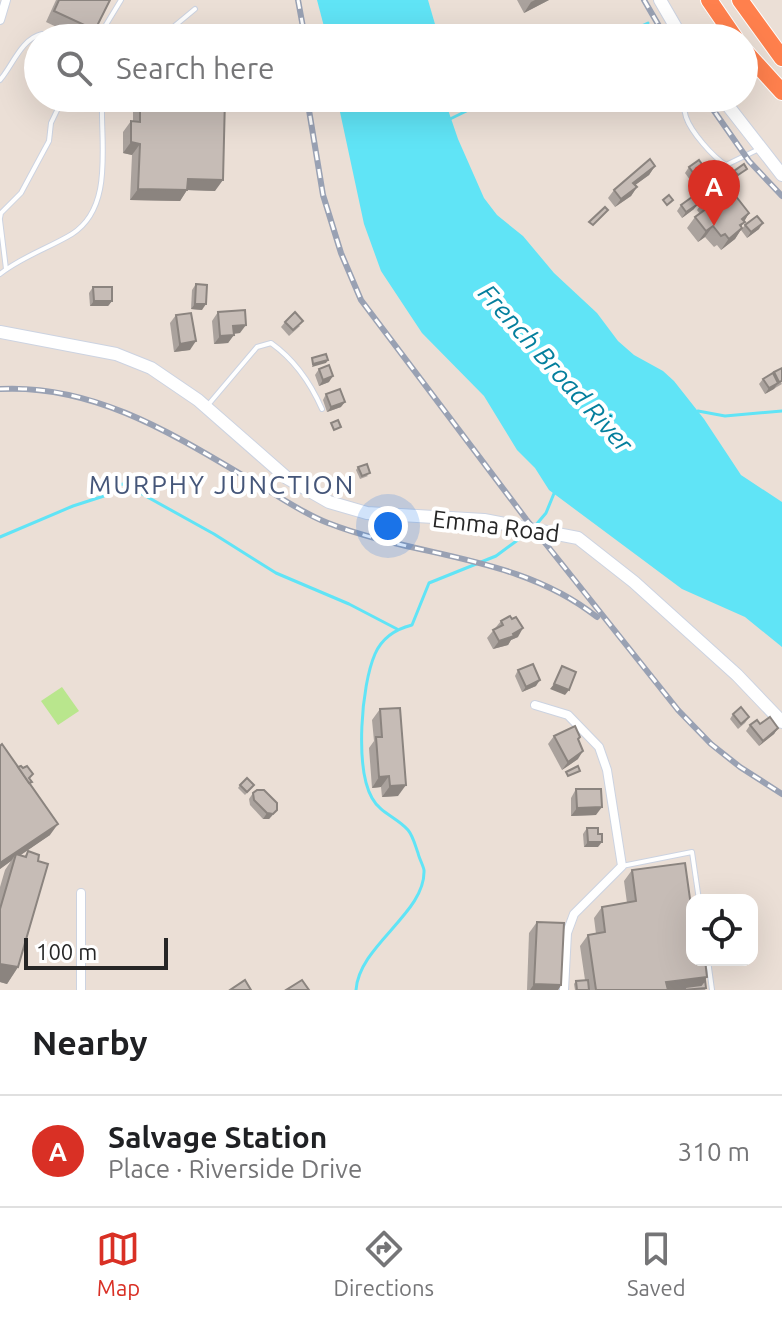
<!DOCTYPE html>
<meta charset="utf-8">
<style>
:root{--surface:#fff;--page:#f2f2f2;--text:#202124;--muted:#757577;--line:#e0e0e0;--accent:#d93025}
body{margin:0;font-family:Ubuntu,sans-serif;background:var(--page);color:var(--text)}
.controls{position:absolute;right:24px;bottom:24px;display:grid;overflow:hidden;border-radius:16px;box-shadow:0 8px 32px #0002}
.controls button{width:72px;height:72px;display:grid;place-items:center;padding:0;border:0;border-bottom:2px solid var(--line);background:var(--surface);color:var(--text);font:40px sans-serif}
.scale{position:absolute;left:24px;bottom:20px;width:144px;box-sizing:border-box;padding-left:8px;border:4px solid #262626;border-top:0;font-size:22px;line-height:28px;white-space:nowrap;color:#262626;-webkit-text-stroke:6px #fff;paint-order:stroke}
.you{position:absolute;left:388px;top:526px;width:28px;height:28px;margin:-20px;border:6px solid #fff;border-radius:50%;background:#1a73e8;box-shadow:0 0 0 12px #1a73e833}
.badge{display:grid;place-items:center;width:52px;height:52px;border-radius:50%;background:var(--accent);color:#fff;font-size:26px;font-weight:700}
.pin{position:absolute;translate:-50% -66px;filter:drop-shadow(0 2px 4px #0008)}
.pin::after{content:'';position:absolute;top:42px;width:28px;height:24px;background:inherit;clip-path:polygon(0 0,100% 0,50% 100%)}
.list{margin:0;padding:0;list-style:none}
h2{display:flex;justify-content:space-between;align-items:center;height:104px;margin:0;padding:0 32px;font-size:34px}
h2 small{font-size:26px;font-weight:400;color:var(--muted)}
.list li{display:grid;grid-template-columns:52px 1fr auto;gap:24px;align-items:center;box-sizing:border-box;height:112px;padding:0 32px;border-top:2px solid var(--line)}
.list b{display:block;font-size:30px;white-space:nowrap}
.list p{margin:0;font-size:26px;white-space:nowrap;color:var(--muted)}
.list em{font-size:26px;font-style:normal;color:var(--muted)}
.icon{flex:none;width:44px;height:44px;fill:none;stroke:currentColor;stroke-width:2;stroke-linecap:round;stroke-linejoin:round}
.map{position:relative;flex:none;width:782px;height:990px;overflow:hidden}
.search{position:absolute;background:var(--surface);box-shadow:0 8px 32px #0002;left:24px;right:24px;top:24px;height:88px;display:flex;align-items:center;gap:20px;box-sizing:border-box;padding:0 28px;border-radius:44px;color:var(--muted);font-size:30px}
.sheet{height:216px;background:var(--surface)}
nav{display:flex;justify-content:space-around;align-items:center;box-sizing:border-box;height:112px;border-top:2px solid var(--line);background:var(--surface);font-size:22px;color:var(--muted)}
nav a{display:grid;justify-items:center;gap:4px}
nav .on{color:var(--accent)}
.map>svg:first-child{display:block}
.green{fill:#b9e68d}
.water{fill:#60e4f6}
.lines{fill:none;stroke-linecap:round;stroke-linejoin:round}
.stream{stroke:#60e4f6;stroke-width:3}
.lane-casing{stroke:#ccd3e1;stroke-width:6}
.street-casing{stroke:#ccd3e1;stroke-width:10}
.secondary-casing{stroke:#ccd3e1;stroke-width:14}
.highway-casing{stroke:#fff;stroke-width:18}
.lane{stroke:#fff;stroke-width:4}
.street{stroke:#fff;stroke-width:8}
.secondary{stroke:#fff;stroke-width:12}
.highway{stroke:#ff804d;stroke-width:16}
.rail-casing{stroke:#99a1b3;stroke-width:6}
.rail{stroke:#fff;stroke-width:3;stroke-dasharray:9;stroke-linecap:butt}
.wall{fill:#aaa29d}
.shaded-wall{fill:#8b847f}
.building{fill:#c6bcb6;stroke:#8b847f;stroke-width:2}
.labels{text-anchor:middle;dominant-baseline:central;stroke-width:8;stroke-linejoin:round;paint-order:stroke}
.street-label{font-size:24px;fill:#262626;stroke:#fff}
.water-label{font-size:26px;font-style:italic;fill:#047f9d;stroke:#fff}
.neighbourhood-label{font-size:26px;letter-spacing:2px;fill:#455679;stroke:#fff}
</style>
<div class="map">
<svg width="782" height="990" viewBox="0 0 782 990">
<rect width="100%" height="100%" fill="#ebdfd6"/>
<!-- green -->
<polygon class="green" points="62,687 79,711 58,725 41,701"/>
<!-- water -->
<g class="water">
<polygon points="317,0 428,0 439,38 327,38"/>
<polygon points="337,98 444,98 458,139 484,198 497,215 523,236 554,273 597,313 618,341 634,355 663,371 674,381 704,419 741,475 782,502 782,647 745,617 682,589 549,490 535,468 517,450 484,396 422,333 381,271 364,224"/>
</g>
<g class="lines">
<!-- stream -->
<g class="stream">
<polyline points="616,38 648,23"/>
<polyline points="450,119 493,98"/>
<polyline points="698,411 725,416 782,411"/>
<polyline points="535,526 546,513 555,491"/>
<polyline points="0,537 73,506 104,496 113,485 124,484 214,534 276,573 349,604 397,629"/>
<path d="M356,990c3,-45 70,-77 68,-120 -1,-5 -5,-12 -6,-17 -3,-8 -5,-17 -10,-23 -10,-12 -28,-17 -36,-32 -17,-30 -11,-112 3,-144 7,-16 21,-25 37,-29l17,-42 67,-27 30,-22"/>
</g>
<!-- lane casing -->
<g class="lane-casing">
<g id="lane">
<polyline points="98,38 121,0"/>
<polyline points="160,38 195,9"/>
<path d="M0,80c13,-15 21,-41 42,-46l6,4"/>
<path d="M679,98c5,8 5,11 7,19 5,15 27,40 40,48l31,-15"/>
<polyline points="686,108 699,98"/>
<polyline points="0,218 1,213 21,193 49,141 51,123 63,98"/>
<polyline points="0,220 6,269"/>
<path d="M0,274c21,-17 49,-26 72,-40 41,-26 29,-87 30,-129l4,-7"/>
<path d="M208,405l49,-58 14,-4c24,17 40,41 51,66"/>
<polyline points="622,866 692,852 699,900"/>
<polyline points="708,960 712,990"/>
</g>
</g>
<!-- street casing -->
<g class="street-casing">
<g id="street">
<polyline points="0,20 6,0"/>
<polyline points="535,705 568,715 599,747 607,770 622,866 574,914 567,933 564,990"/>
<polyline points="81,893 81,990"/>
</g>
</g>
<!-- secondary casing -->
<g class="secondary-casing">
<g id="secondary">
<polyline points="660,0 682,38"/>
<polyline points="722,98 782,175"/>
<polyline points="0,332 116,354 151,368 198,400 287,478 329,502 367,513 484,520 578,538 634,582 737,675 782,722"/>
</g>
</g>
<!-- highway casing -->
<g class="highway-casing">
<g id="highway">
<polyline points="709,0 735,38"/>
<polyline points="740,0 782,58"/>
<polyline points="744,50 782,92"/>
</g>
</g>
<!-- lane -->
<use href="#lane" class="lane"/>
<!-- street -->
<use href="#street" class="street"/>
<!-- secondary -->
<use href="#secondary" class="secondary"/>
<!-- highway -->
<use href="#highway" class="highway"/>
<!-- rail casing -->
<g class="rail-casing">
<g id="rail">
<polyline points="298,0 305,38"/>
<polyline points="644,0 666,38"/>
<polyline points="307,98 323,195 341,253 361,300 526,519 678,710 711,744 740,767 782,794"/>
<polyline points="705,98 749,161 782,196"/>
<path d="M0,389c98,-5 179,49 259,96 23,13 45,29 69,38 90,35 191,32 269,94"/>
</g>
</g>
<!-- rail -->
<use href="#rail" class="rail"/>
</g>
<!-- wall -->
<g class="wall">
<polygon points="56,0 110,0 95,30 90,38 80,38 46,22"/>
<polygon points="517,0 549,0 524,13"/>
<polygon points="133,98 225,98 215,191 187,190 180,201 130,200 132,155 123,153 123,132 131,121 133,121"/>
<polygon points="655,166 649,175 635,185 637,187 631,196 615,207 608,198 614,190"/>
<polygon points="689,167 705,179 695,187 685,173"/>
<polygon points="705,199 719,199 749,213 741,227 742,228 735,239 721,250 717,245 714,247 705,237 698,242 687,228 695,217 700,214 697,210"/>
<polygon points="681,205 694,209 682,218 677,211"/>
<polygon points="745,225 759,229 747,238 741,230"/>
<polygon points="196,284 202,310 191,309 192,290"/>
<polygon points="93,287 112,301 108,306 90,306 89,293"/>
<polygon points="218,312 240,333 234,334 228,343 214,344 212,321"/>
<polygon points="176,315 190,350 174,352 170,323"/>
<polygon points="285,322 300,326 289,336 281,327"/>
<polygon points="319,369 329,382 319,386 315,375"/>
<polygon points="774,372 782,384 765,394 759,384 763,379"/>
<polygon points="326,394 341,407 327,412 323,400"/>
<polygon points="358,467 368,476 360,479 356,470"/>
<polygon points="501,621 518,637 511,640 508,645 493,649 487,638"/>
<polygon points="518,670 536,686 522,692 515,676"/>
<polygon points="380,709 398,796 382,797 381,787 372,788 369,748 374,741 372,720"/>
<polygon points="733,714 749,717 745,723 738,729 730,719"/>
<polygon points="760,724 778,728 774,734 759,746 746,731 750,725"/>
<polygon points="554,736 578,740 578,759 562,770 548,744"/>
<polygon points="0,746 18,767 31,777 29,778 30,784 50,835 20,855 24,857 28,851 18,967 7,984 0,982 0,887 5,870 11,861 0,869"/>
<polygon points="240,785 254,785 245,795 238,788"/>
<polygon points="576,789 596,815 571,816 571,798"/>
<polygon points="253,793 277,810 269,819 263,819 250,805 249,799"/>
<polygon points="587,828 598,847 584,847 583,834"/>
<polygon points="632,870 705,980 706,988 705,990 575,990 574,984 576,981 585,980 580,946 588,935 596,934 594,918 602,907 627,903 624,881"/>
<polygon points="537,922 561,985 558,990 527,990 529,933"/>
</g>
<!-- shaded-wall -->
<g class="shaded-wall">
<polygon points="535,0 549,0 524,13 531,2"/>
<polygon points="131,142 140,144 132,155 123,153"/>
<polygon points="655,166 649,175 627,191 633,183"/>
<polygon points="188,179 223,180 215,191 187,190 180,201 130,200 138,189"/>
<polygon points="637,187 631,196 615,207 621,199"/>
<polygon points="698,204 694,209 682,218 686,212"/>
<polygon points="749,213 738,232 742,228 735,239 721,250 742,219"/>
<polygon points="763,223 759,229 747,238 751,232"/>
<polygon points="713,226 705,237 698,242 706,231"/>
<polygon points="94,301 112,301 108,306 90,306"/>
<polygon points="195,304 206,304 202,310 191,309"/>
<polygon points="246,325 240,333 227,334 233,326"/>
<polygon points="234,335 228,343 214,344 220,336"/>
<polygon points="196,341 190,350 174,352 180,344"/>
<polygon points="328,360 326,363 312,367 313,364"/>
<polygon points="333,376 329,382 319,386 323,380"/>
<polygon points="778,383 774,389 765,394 769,388"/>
<polygon points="345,402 341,407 327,412 331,407"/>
<polygon points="523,628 518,637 511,640 508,645 493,649 499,641"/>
<polygon points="540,680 536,686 522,692 526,687"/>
<polygon points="554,684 569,690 565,695 550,689"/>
<polygon points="778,728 774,734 759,746 763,741"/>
<polygon points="583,751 578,759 562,770 568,762"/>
<polygon points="389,776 381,787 372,788 379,777"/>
<polygon points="406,785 398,796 382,797 390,786"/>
<polygon points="602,807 596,815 571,816 577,808"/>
<polygon points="277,810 269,819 263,819 267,813"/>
<polygon points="58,824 50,835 15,859 16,854 11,861 0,869 0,863"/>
<polygon points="588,842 602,842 598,847 584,847"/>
<polygon points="0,964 18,967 7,984 0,982"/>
<polygon points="707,977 699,988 682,990 661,990 666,982"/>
<polygon points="534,984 561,985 558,990 530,990"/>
</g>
<!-- building -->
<g class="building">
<polygon points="59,0 110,0 95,30 54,11"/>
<polygon points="174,34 227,35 227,38 174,38"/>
<polygon points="140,98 225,98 223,180 188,179 187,190 138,189 140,144 131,142 131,121 140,122"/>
<polygon points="650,159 655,166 633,183 637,187 621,199 614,190"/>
<polygon points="699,160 709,174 699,181 689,167"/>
<polygon points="744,164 747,169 738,175 734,171"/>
<polygon points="731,190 749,213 742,219 745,222 740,225 742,228 729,239 725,234 721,236 713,226 706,231 695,217 710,206 705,199 713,192 719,199"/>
<polygon points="669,195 673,200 667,205 663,200"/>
<polygon points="692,197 698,204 686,212 681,205"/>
<polygon points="605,207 608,210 593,225 589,222"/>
<polygon points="757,216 763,223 751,232 745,225"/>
<polygon points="196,284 207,285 206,304 195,304"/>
<polygon points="93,287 112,287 112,301 94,301"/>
<polygon points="245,310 246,325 233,326 234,335 220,336 218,312"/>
<polygon points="295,312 303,321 293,330 285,322"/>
<polygon points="191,313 196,341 180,344 176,315"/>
<polygon points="326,354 328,360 313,364 312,358"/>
<polygon points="329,365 333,376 323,380 319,369"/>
<polygon points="782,368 782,381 779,382 774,372"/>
<polygon points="773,373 778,383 769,388 763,379"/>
<polygon points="340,389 345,402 331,407 326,394"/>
<polygon points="338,420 341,427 334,430 331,423"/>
<polygon points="367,464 370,473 362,476 358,467"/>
<polygon points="510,616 512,619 516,617 523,628 513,634 514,636 499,641 493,630 503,625 501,621"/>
<polygon points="533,664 540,680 526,687 518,670"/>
<polygon points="562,666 576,672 569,690 554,684"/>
<polygon points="741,707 749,717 741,724 733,714"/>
<polygon points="400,708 406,785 390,786 389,776 379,777 376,737 382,737 380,709"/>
<polygon points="770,717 778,728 763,741 750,725 757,720 760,724"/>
<polygon points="575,726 580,737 578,739 583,751 568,762 554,736"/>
<polygon points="2,744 58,824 0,863 0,746"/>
<polygon points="21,766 23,768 27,766 33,774 29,778 32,782 29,783 18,767"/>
<polygon points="578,766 580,771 568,776 566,772"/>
<polygon points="247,778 254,785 247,792 240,785"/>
<polygon points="576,789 601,789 602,807 577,808"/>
<polygon points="257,790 264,790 277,803 277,810 273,814 267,813 254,800 253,793"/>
<polygon points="587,828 598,828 598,834 602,834 602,842 588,842"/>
<polygon points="28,851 39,855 38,861 48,864 18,967 0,964 0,909 16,854 26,857"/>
<polygon points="685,863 692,913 692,960 705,960 707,977 666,982 668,990 596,990 588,935 605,932 602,907 636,901 632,870"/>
<polygon points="537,922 564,923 561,985 534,984"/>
<polygon points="245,980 251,990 230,990"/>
<polygon points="302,980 309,990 286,990"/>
<polygon points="588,980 589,990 577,990 576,981"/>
<polygon points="705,980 706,988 683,990 686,987 701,985"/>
</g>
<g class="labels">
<!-- street labels -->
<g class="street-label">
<text transform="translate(496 526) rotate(7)">Emma Road</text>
</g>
<!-- water labels -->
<g class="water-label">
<text transform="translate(556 368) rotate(48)">French Broad River</text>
</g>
<!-- neighbourhood labels -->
<g class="neighbourhood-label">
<text x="222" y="484">MURPHY JUNCTION</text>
</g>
</g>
</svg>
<div class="controls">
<button><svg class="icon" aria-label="locate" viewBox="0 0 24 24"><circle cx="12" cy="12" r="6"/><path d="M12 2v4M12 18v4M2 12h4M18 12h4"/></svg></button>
</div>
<div class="scale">100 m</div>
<div class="you"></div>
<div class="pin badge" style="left:714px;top:226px">A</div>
<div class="search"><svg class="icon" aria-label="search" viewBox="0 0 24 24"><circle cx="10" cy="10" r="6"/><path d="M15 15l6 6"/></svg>Search here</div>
</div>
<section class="sheet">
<h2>Nearby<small></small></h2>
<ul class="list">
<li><span class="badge">A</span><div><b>Salvage Station</b><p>Place · Riverside Drive</p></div><em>310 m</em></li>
</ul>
</section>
<nav>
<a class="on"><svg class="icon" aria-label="map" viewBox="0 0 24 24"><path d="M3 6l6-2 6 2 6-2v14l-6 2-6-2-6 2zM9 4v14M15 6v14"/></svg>Map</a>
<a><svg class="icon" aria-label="directions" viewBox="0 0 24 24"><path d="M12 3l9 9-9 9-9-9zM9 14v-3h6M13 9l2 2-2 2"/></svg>Directions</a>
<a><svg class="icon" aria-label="saved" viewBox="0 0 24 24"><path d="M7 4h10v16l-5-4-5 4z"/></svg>Saved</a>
</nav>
